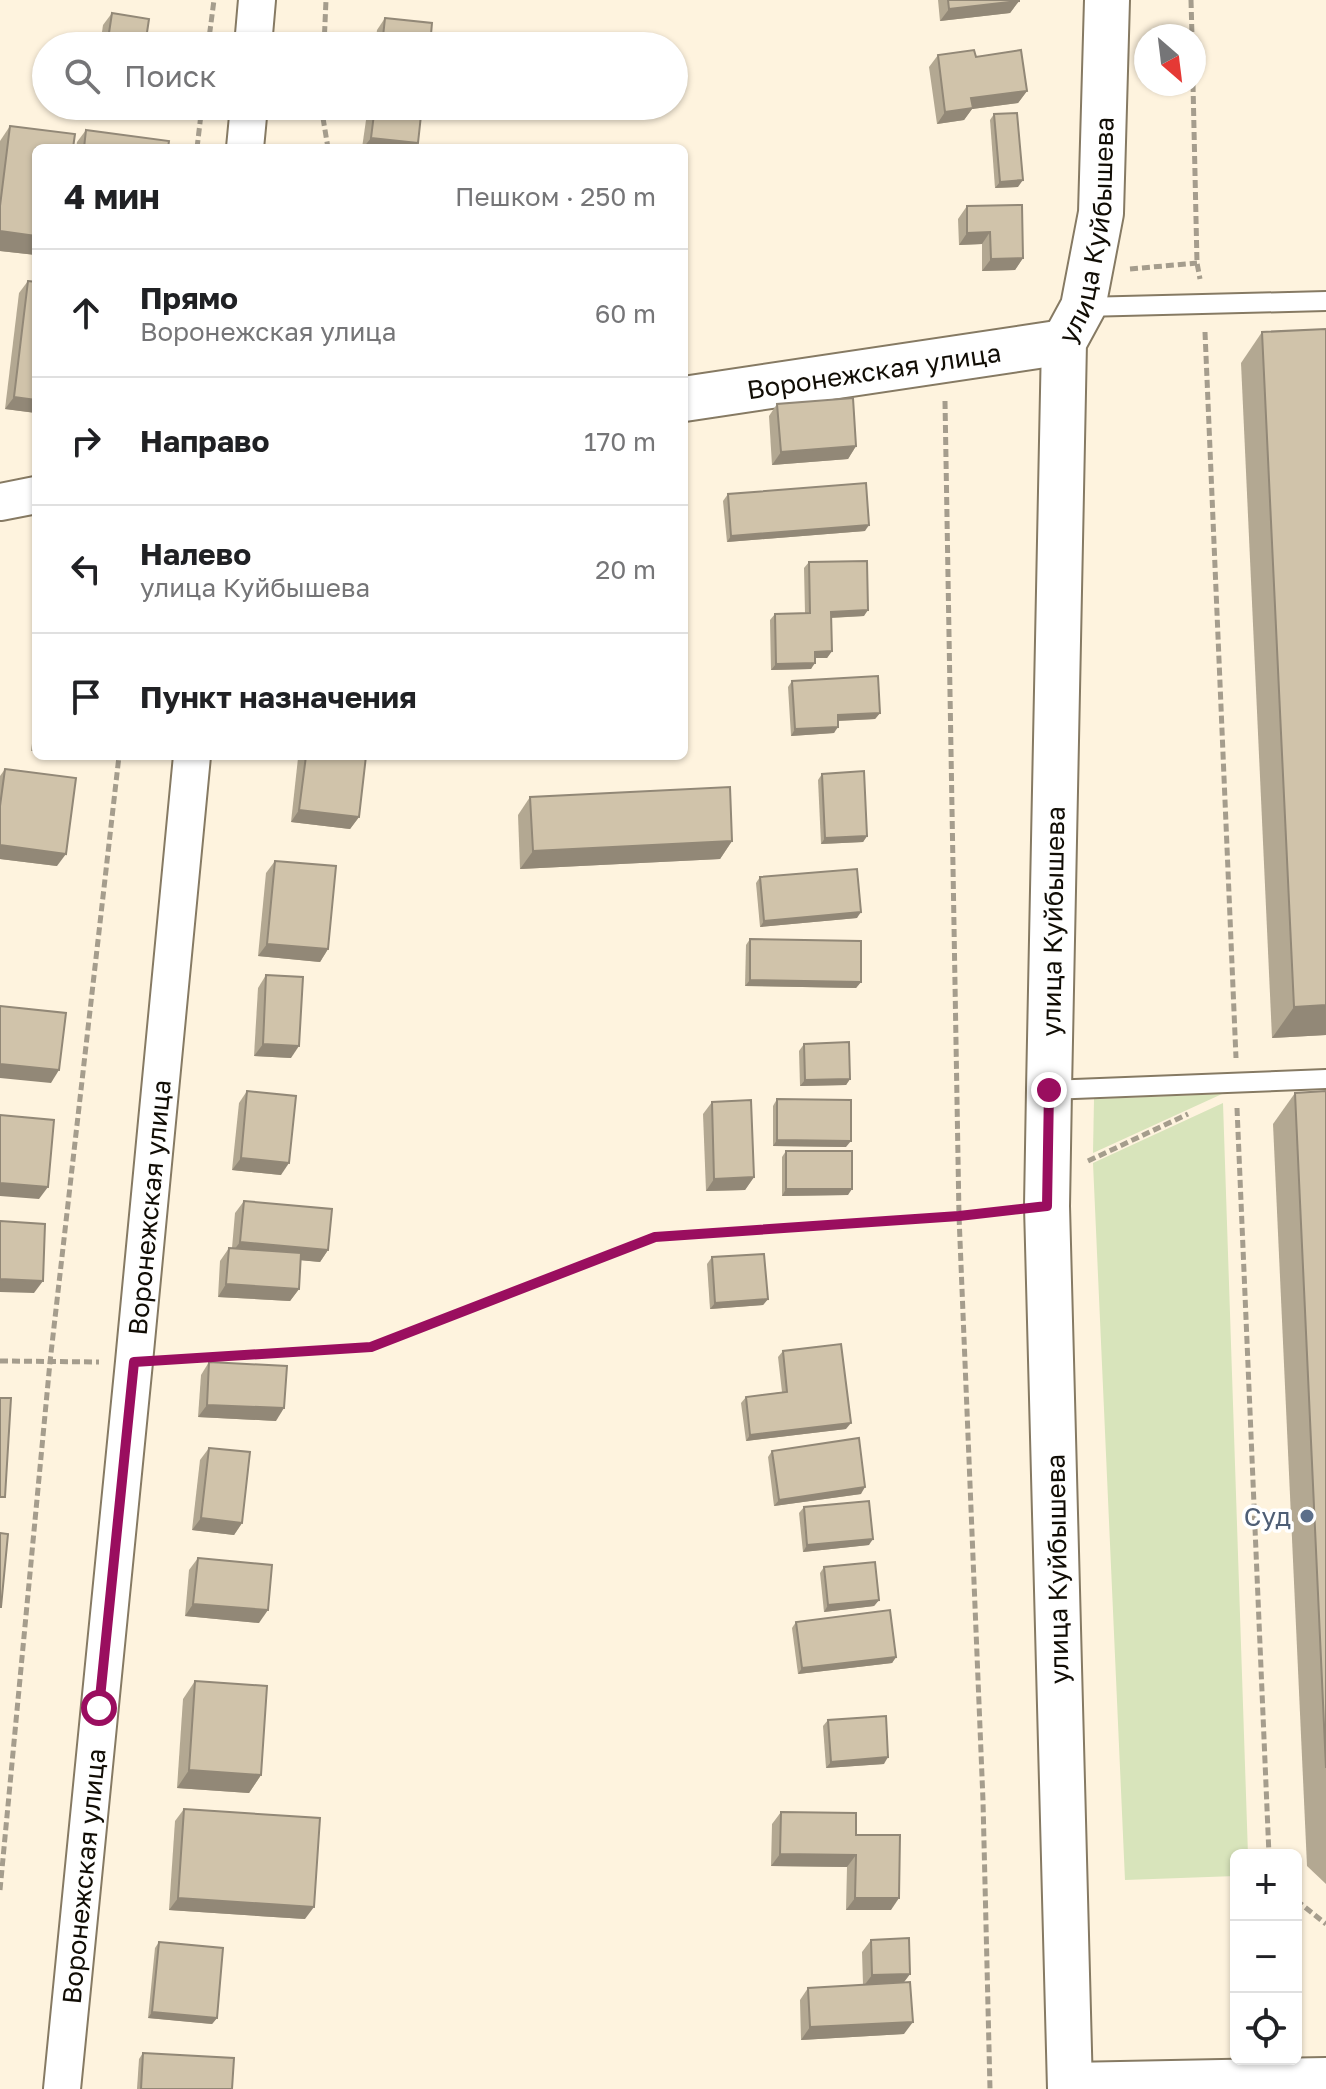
<!DOCTYPE html>
<html lang="ru">
<meta charset="utf-8">
<style>
:root{--surface:#fff;--page:#f6f6f6;--text:#202124;--muted:#757577;--line:#e0e0e0}
body{margin:0;font-family:"Golos Text",sans-serif;background:var(--page);color:var(--text)}
.controls{position:absolute;right:24px;bottom:24px;display:grid;overflow:hidden;border-radius:12px;box-shadow:0 2px 6px #0004}
.controls button{width:72px;height:72px;display:grid;place-items:center;padding:0;border:0;border-bottom:2px solid var(--line);background:var(--surface);color:var(--text);font:40px sans-serif}
.compass{position:absolute;left:1134px;top:24px;width:72px;height:72px;border-radius:50%;background:var(--surface);box-shadow:0 2px 6px #0004;rotate:152deg}
.stop{position:absolute;width:24px;height:24px;margin:-18px;border:6px solid #9a0e5f;border-radius:50%;background:#fff}
.stop.end{background:#9a0e5f;border-color:#fff;box-shadow:0 2px 8px #0008}
.list{margin:0;padding:0;list-style:none}
h2{display:flex;justify-content:space-between;align-items:center;height:104px;margin:0;padding:0 32px;font-size:34px}
h2 small{font-size:26px;font-weight:400;color:var(--muted)}
.list li{display:grid;grid-template-columns:52px 1fr auto;gap:24px;align-items:center;box-sizing:border-box;height:128px;padding:0 32px;border-top:2px solid var(--line)}
.list b{display:block;font-size:30px;white-space:nowrap}
.list p{margin:0;font-size:26px;white-space:nowrap;color:var(--muted)}
.list em{font-size:26px;font-style:normal;color:var(--muted)}
.icon{flex:none;width:44px;height:44px;fill:none;stroke:currentColor;stroke-width:2;stroke-linecap:round;stroke-linejoin:round}
.map{position:relative;flex:none;width:1326px;height:2089px;overflow:hidden}
.search{position:absolute;background:var(--surface);box-shadow:0 2px 6px #0004;left:32px;top:32px;width:656px;height:88px;display:flex;align-items:center;gap:20px;box-sizing:border-box;padding:0 28px;border-radius:44px;color:var(--muted);font-size:30px}
.panel{position:absolute;background:var(--surface);box-shadow:0 2px 6px #0004;left:32px;top:144px;width:656px;height:616px;border-radius:12px}
.map>svg:first-child{display:block}
.green{fill:#d8e4bb}
.lines{fill:none;stroke-linecap:round;stroke-linejoin:round}
.service-casing{stroke:#867a63;stroke-width:22}
.minor-casing{stroke:#867a63;stroke-width:40}
.tertiary-casing{stroke:#867a63;stroke-width:48}
.path{stroke:#a59d8d;stroke-width:5;stroke-dasharray:8 4;stroke-linecap:butt}
.service{stroke:#fff;stroke-width:18}
.minor{stroke:#fff;stroke-width:36}
.tertiary{stroke:#fff;stroke-width:44}
.wall{fill:#b3a892}
.shaded-wall{fill:#928877}
.building{fill:#d0c3aa;stroke:#928877;stroke-width:2}
.route{stroke:#9a0e5f;stroke-width:10}
.service-dot{fill:#5c6f8a;stroke:#fff;stroke-width:3}
.labels{text-anchor:middle;dominant-baseline:central;stroke-width:7;stroke-linejoin:round;paint-order:stroke}
.street-label{font-size:26px;fill:#110d05;stroke:#fff}
.service-label{font-size:26px;fill:#4e5e75;stroke:#fff;text-anchor:end}
</style>
<div class="map">
<svg width="1326" height="2089" viewBox="0 0 1326 2089">
<rect width="100%" height="100%" fill="#fef3de"/>
<!-- green -->
<g class="green">
<polygon points="1222,1094 1093,1153 1094,1099"/>
<polygon points="1223,1103 1248,1855 1236,1855 1236,1876 1125,1880 1093,1163"/>
</g>
<g class="lines">
<!-- service casing -->
<g class="service-casing">
<g id="service">
<polyline points="1083,307 1326,301"/>
<polyline points="1049,1090 1326,1079"/>
</g>
</g>
<!-- minor casing -->
<g class="minor-casing">
<g id="minor">
<polyline points="253,46 257,0"/>
<polyline points="245,148 249,106"/>
<polyline points="0,502 36,495"/>
<polyline points="1070,2081 1326,2076"/>
<path id="s1" d="M62,2089l72,-727 58,-606"/>
</g>
</g>
<!-- tertiary casing -->
<g class="tertiary-casing">
<g id="tertiary">
<path id="s2" d="M684,399l380,-57"/>
<path id="s3" d="M1070,2089l-23,-883 2,-116 15,-748 19,-35 18,-94 6,-213"/>
</g>
</g>
<!-- path -->
<g class="path">
<polyline points="1191,0 1192,36"/>
<polyline points="208,46 214,0"/>
<polyline points="324,46 326,0"/>
<polyline points="1193,84 1197,263 1200,279"/>
<polyline points="321,106 328,148"/>
<polyline points="197,148 202,106"/>
<polyline points="1130,269 1197,263"/>
<polyline points="1205,332 1236,1058"/>
<polyline points="945,401 959,1216 983,1801 990,2089"/>
<polyline points="1237,1108 1269,1855"/>
<polyline points="1088,1161 1188,1114"/>
<polyline points="169,1360 371,1347 655,1237 959,1216 1009,1211"/>
<polyline points="0,1361 99,1362"/>
<polyline points="0,1890 50,1362 119,756"/>
<polyline points="1296,1900 1326,1924"/>
</g>
<!-- service -->
<use href="#service" class="service"/>
<!-- minor -->
<use href="#minor" class="minor"/>
<!-- tertiary -->
<use href="#tertiary" class="tertiary"/>
</g>
<!-- wall -->
<g class="wall">
<polygon points="938,0 1019,0 1019,1 1010,13 940,21"/>
<polygon points="112,13 145,46 100,46 103,25"/>
<polygon points="385,18 430,46 375,46 377,30"/>
<polygon points="938,55 976,57 1027,91 1018,103 972,109 964,120 937,124 929,67"/>
<polygon points="368,106 422,106 418,143 414,148 362,148"/>
<polygon points="994,114 1018,187 995,188 990,120"/>
<polygon points="10,126 36,255 0,251 0,141"/>
<polygon points="86,130 168,148 76,148 77,142"/>
<polygon points="967,206 1023,258 1015,270 982,271 982,244 959,245 958,219"/>
<polygon points="28,281 36,282 36,413 5,409 19,293"/>
<polygon points="1262,332 1326,1035 1272,1038 1241,363"/>
<polygon points="777,404 856,446 848,459 772,465 769,416"/>
<polygon points="728,494 865,531 727,542 723,501"/>
<polygon points="809,562 864,616 831,618 832,651 827,658 815,658 811,669 771,670 770,620 775,614 805,613 804,568"/>
<polygon points="792,681 880,713 875,719 838,721 834,733 791,736 788,687"/>
<polygon points="36,713 36,751 31,751"/>
<polygon points="300,756 366,756 359,817 350,829 291,822 298,758"/>
<polygon points="5,769 57,866 0,859 0,776"/>
<polygon points="822,774 867,836 863,842 821,844 818,780"/>
<polygon points="530,797 732,841 720,859 520,869 518,815"/>
<polygon points="275,861 328,949 320,962 258,956 266,873"/>
<polygon points="760,877 857,918 760,927 756,883"/>
<polygon points="750,939 861,982 856,988 745,986 746,945"/>
<polygon points="266,975 291,1058 254,1056 258,988"/>
<polygon points="804,1044 850,1079 846,1085 800,1086 799,1051"/>
<polygon points="247,1091 281,1175 232,1170 239,1103"/>
<polygon points="1326,1091 1326,1884 1307,1866 1273,1124 1295,1093"/>
<polygon points="777,1099 846,1147 773,1146 773,1106"/>
<polygon points="712,1102 754,1177 745,1190 706,1191 703,1114"/>
<polygon points="786,1151 848,1195 782,1196 782,1157"/>
<polygon points="244,1201 328,1250 320,1262 301,1260 299,1289 290,1301 218,1297 220,1261 229,1248 232,1248 235,1213"/>
<polygon points="712,1257 768,1299 763,1305 710,1309 707,1264"/>
<polygon points="783,1351 846,1429 746,1441 741,1403 746,1397 782,1392 778,1357"/>
<polygon points="209,1362 276,1421 198,1417 201,1375"/>
<polygon points="209,1448 242,1523 234,1535 192,1530 200,1460"/>
<polygon points="772,1451 861,1494 774,1506 768,1457"/>
<polygon points="804,1507 869,1545 803,1552 799,1513"/>
<polygon points="198,1558 259,1623 185,1616 189,1570"/>
<polygon points="824,1567 879,1600 874,1606 824,1612 820,1573"/>
<polygon points="796,1622 896,1657 892,1663 798,1674 792,1628"/>
<polygon points="195,1681 261,1775 249,1793 177,1788 183,1699"/>
<polygon points="828,1720 884,1764 826,1768 823,1726"/>
<polygon points="184,1809 305,1919 169,1910 175,1821"/>
<polygon points="781,1812 856,1835 891,1910 846,1910 847,1867 771,1866 772,1824"/>
<polygon points="871,1940 910,1974 904,1982 904,2034 801,2040 800,2000 808,1988 863,1985 862,1952"/>
<polygon points="159,1942 217,2018 212,2024 148,2018 155,1948"/>
<polygon points="143,2053 232,2089 137,2089 139,2059"/>
</g>
<!-- shaded-wall -->
<g class="shaded-wall">
<polygon points="1019,1 1010,13 940,21 949,9"/>
<polygon points="1027,91 1018,103 972,109 964,120 937,124 945,112 971,98"/>
<polygon points="371,138 418,143 414,148 363,148"/>
<polygon points="1023,180 1018,187 995,188 1000,182"/>
<polygon points="0,231 36,236 36,255 0,251"/>
<polygon points="990,232 982,244 959,245 967,233"/>
<polygon points="1023,258 1015,270 982,271 991,259"/>
<polygon points="14,397 36,400 36,413 5,409"/>
<polygon points="856,446 848,459 772,465 781,452"/>
<polygon points="869,525 865,531 727,542 731,536"/>
<polygon points="868,610 864,616 826,618 831,612"/>
<polygon points="832,651 827,658 810,658 815,652"/>
<polygon points="815,663 811,669 771,670 776,664"/>
<polygon points="880,713 875,719 834,721 838,715"/>
<polygon points="838,727 834,733 791,736 795,729"/>
<polygon points="299,810 359,817 350,829 291,822"/>
<polygon points="867,836 863,842 821,844 825,838"/>
<polygon points="732,841 720,859 520,869 533,851"/>
<polygon points="0,845 66,854 57,866 0,859"/>
<polygon points="861,912 857,918 760,927 764,921"/>
<polygon points="267,944 328,949 320,962 258,956"/>
<polygon points="750,980 861,982 856,988 745,986"/>
<polygon points="1326,1005 1326,1035 1272,1038 1294,1007"/>
<polygon points="263,1044 299,1046 291,1058 254,1056"/>
<polygon points="0,1064 59,1070 51,1083 0,1078"/>
<polygon points="850,1079 846,1085 800,1086 805,1080"/>
<polygon points="777,1140 851,1141 846,1147 773,1146"/>
<polygon points="241,1158 289,1163 281,1175 232,1170"/>
<polygon points="754,1177 745,1190 706,1191 714,1179"/>
<polygon points="0,1183 48,1187 39,1199 0,1196"/>
<polygon points="786,1189 852,1189 848,1195 782,1196"/>
<polygon points="240,1242 328,1250 320,1262 231,1254"/>
<polygon points="0,1279 43,1281 34,1293 0,1292"/>
<polygon points="226,1284 299,1289 290,1301 218,1297"/>
<polygon points="768,1299 763,1305 710,1309 715,1303"/>
<polygon points="207,1405 284,1408 276,1421 198,1417"/>
<polygon points="851,1423 846,1429 746,1441 750,1435"/>
<polygon points="865,1487 861,1494 774,1506 779,1500"/>
<polygon points="201,1518 242,1523 234,1535 192,1530"/>
<polygon points="873,1539 869,1545 803,1552 807,1545"/>
<polygon points="879,1600 874,1606 824,1612 828,1605"/>
<polygon points="193,1604 268,1610 259,1623 185,1616"/>
<polygon points="896,1657 892,1663 798,1674 802,1668"/>
<polygon points="888,1757 884,1764 826,1768 831,1762"/>
<polygon points="189,1770 261,1775 249,1793 177,1788"/>
<polygon points="780,1854 856,1855 847,1867 771,1866"/>
<polygon points="178,1898 314,1907 305,1919 169,1910"/>
<polygon points="855,1898 899,1898 891,1910 846,1910"/>
<polygon points="910,1974 901,1986 863,1987 872,1975"/>
<polygon points="152,2012 217,2018 212,2024 148,2018"/>
<polygon points="913,2022 904,2034 801,2040 810,2027"/>
</g>
<!-- building -->
<g class="building">
<polygon points="948,0 1019,0 1019,1 949,9"/>
<polygon points="112,13 149,19 145,46 107,46"/>
<polygon points="385,18 432,23 430,46 382,46"/>
<polygon points="974,50 976,57 1021,50 1027,91 971,98 973,108 945,112 938,55"/>
<polygon points="375,106 422,106 418,143 371,138"/>
<polygon points="1017,113 1023,180 1000,182 994,114"/>
<polygon points="10,126 75,134 73,148 36,148 36,236 0,231 0,206"/>
<polygon points="86,130 169,141 168,148 84,148"/>
<polygon points="1022,205 1023,258 991,259 990,232 967,233 967,206"/>
<polygon points="28,281 36,282 36,400 14,397"/>
<polygon points="1326,329 1326,1005 1294,1007 1262,332"/>
<polygon points="853,398 856,446 781,452 777,404"/>
<polygon points="866,483 869,525 731,536 728,494"/>
<polygon points="867,561 868,610 831,612 832,651 815,652 815,663 776,664 775,614 810,613 809,562"/>
<polygon points="878,676 880,713 838,715 838,727 795,729 792,681"/>
<polygon points="306,756 366,756 359,817 299,810"/>
<polygon points="5,769 76,778 66,854 0,845 0,806"/>
<polygon points="864,771 867,836 825,838 822,774"/>
<polygon points="730,787 732,841 533,851 530,797"/>
<polygon points="275,861 336,866 328,949 267,944"/>
<polygon points="857,869 861,912 764,921 760,877"/>
<polygon points="750,939 861,941 861,982 750,980"/>
<polygon points="266,975 303,977 299,1046 263,1044"/>
<polygon points="0,1006 66,1013 59,1070 0,1064"/>
<polygon points="849,1042 850,1079 805,1080 804,1044"/>
<polygon points="247,1091 296,1096 289,1163 241,1158"/>
<polygon points="1326,1091 1326,1768 1295,1093"/>
<polygon points="777,1099 851,1100 851,1141 777,1140"/>
<polygon points="751,1100 754,1177 714,1179 712,1102"/>
<polygon points="0,1115 54,1120 48,1187 0,1183"/>
<rect x="786" y="1151" width="66" height="38"/>
<polygon points="244,1201 332,1209 328,1250 240,1242"/>
<polygon points="0,1221 45,1224 43,1281 0,1279"/>
<polygon points="229,1248 301,1253 299,1289 226,1284"/>
<polygon points="764,1254 768,1299 715,1303 712,1257"/>
<polygon points="841,1344 851,1423 750,1435 746,1397 787,1392 783,1351"/>
<polygon points="209,1362 287,1366 284,1408 207,1405"/>
<polygon points="0,1398 11,1398 5,1497 0,1497"/>
<polygon points="859,1438 865,1487 779,1500 772,1451"/>
<polygon points="209,1448 250,1452 242,1523 201,1518"/>
<polygon points="869,1501 873,1539 807,1545 804,1507"/>
<polygon points="0,1533 8,1534 1,1607 0,1607"/>
<polygon points="198,1558 272,1565 268,1610 193,1604"/>
<polygon points="875,1562 879,1600 828,1605 824,1567"/>
<polygon points="890,1610 896,1657 802,1668 796,1622"/>
<polygon points="195,1681 267,1686 261,1775 189,1770"/>
<polygon points="886,1716 888,1757 831,1762 828,1720"/>
<polygon points="184,1809 320,1818 314,1907 178,1898"/>
<polygon points="781,1812 856,1813 856,1835 900,1835 899,1898 855,1898 856,1855 780,1854"/>
<polygon points="909,1938 910,1974 872,1975 871,1940"/>
<polygon points="159,1942 223,1948 217,2018 152,2012"/>
<polygon points="910,1982 913,2022 810,2027 808,1988"/>
<polygon points="143,2053 234,2058 232,2089 141,2089"/>
</g>
<g class="lines">
<!-- route -->
<polyline class="route" points="99,1708 134,1362 371,1347 655,1237 959,1216 1047,1206 1049,1090"/>
</g>
<!-- markers -->
<circle class="service-dot" cx="1307" cy="1516" r="8"/>
<g class="labels">
<!-- street labels -->
<g class="street-label">
<text stroke="none"><textPath href="#s3" startOffset="1864">улица Куйбышева</textPath></text>
<text stroke="none"><textPath href="#s2" startOffset="192">Воронежская улица</textPath></text>
<text stroke="none"><textPath href="#s3" startOffset="1168">улица Куйбышева</textPath></text>
<text stroke="none"><textPath href="#s1" startOffset="886">Воронежская улица</textPath></text>
<text transform="translate(1057 1569) rotate(-91)">улица Куйбышева</text>
<text stroke="none"><textPath href="#s1" startOffset="214">Воронежская улица</textPath></text>
</g>
<!-- service labels -->
<g class="service-label">
<text x="1291" y="1516">Суд</text>
</g>
</g>
</svg>
<div class="controls">
<button>+</button>
<button>−</button>
<button><svg class="icon" aria-label="locate" viewBox="0 0 24 24"><circle cx="12" cy="12" r="6"/><path d="M12 2v4M12 18v4M2 12h4M18 12h4"/></svg></button>
</div>
<svg class="compass" viewBox="-18 -18 36 36"><path d="M0-13l5 13h-10z" fill="#e53935"/><path d="M0 13l5-13h-10z" fill="#757577"/></svg>
<div class="stop" style="left:99px;top:1708px"></div>
<div class="stop end" style="left:1049px;top:1090px"></div>
<div class="search"><svg class="icon" aria-label="search" viewBox="0 0 24 24"><circle cx="10" cy="10" r="6"/><path d="M15 15l6 6"/></svg>Поиск</div>
<section class="panel">
<h2>4 мин<small>Пешком · 250 m</small></h2>
<ul class="list">
<li><svg class="icon" aria-label="ahead" viewBox="0 0 24 24"><path d="M12 20V5M6 11l6-6 6 6"/></svg><div><b>Прямо</b><p>Воронежская улица</p></div><em>60 m</em></li>
<li><svg class="icon" aria-label="right" viewBox="0 0 24 24"><path d="M7 20v-9h11M14 6l5 5-5 5"/></svg><div><b>Направо</b></div><em>170 m</em></li>
<li><svg class="icon" aria-label="left" viewBox="0 0 24 24"><path d="M17 20v-9H6M10 6l-5 5 5 5"/></svg><div><b>Налево</b><p>улица Куйбышева</p></div><em>20 m</em></li>
<li><svg class="icon" aria-label="arrive" viewBox="0 0 24 24"><path d="M6 21V4h12l-3 4 3 4H6"/></svg><div><b>Пункт назначения</b></div></li>
</ul>
</section>
</div>
